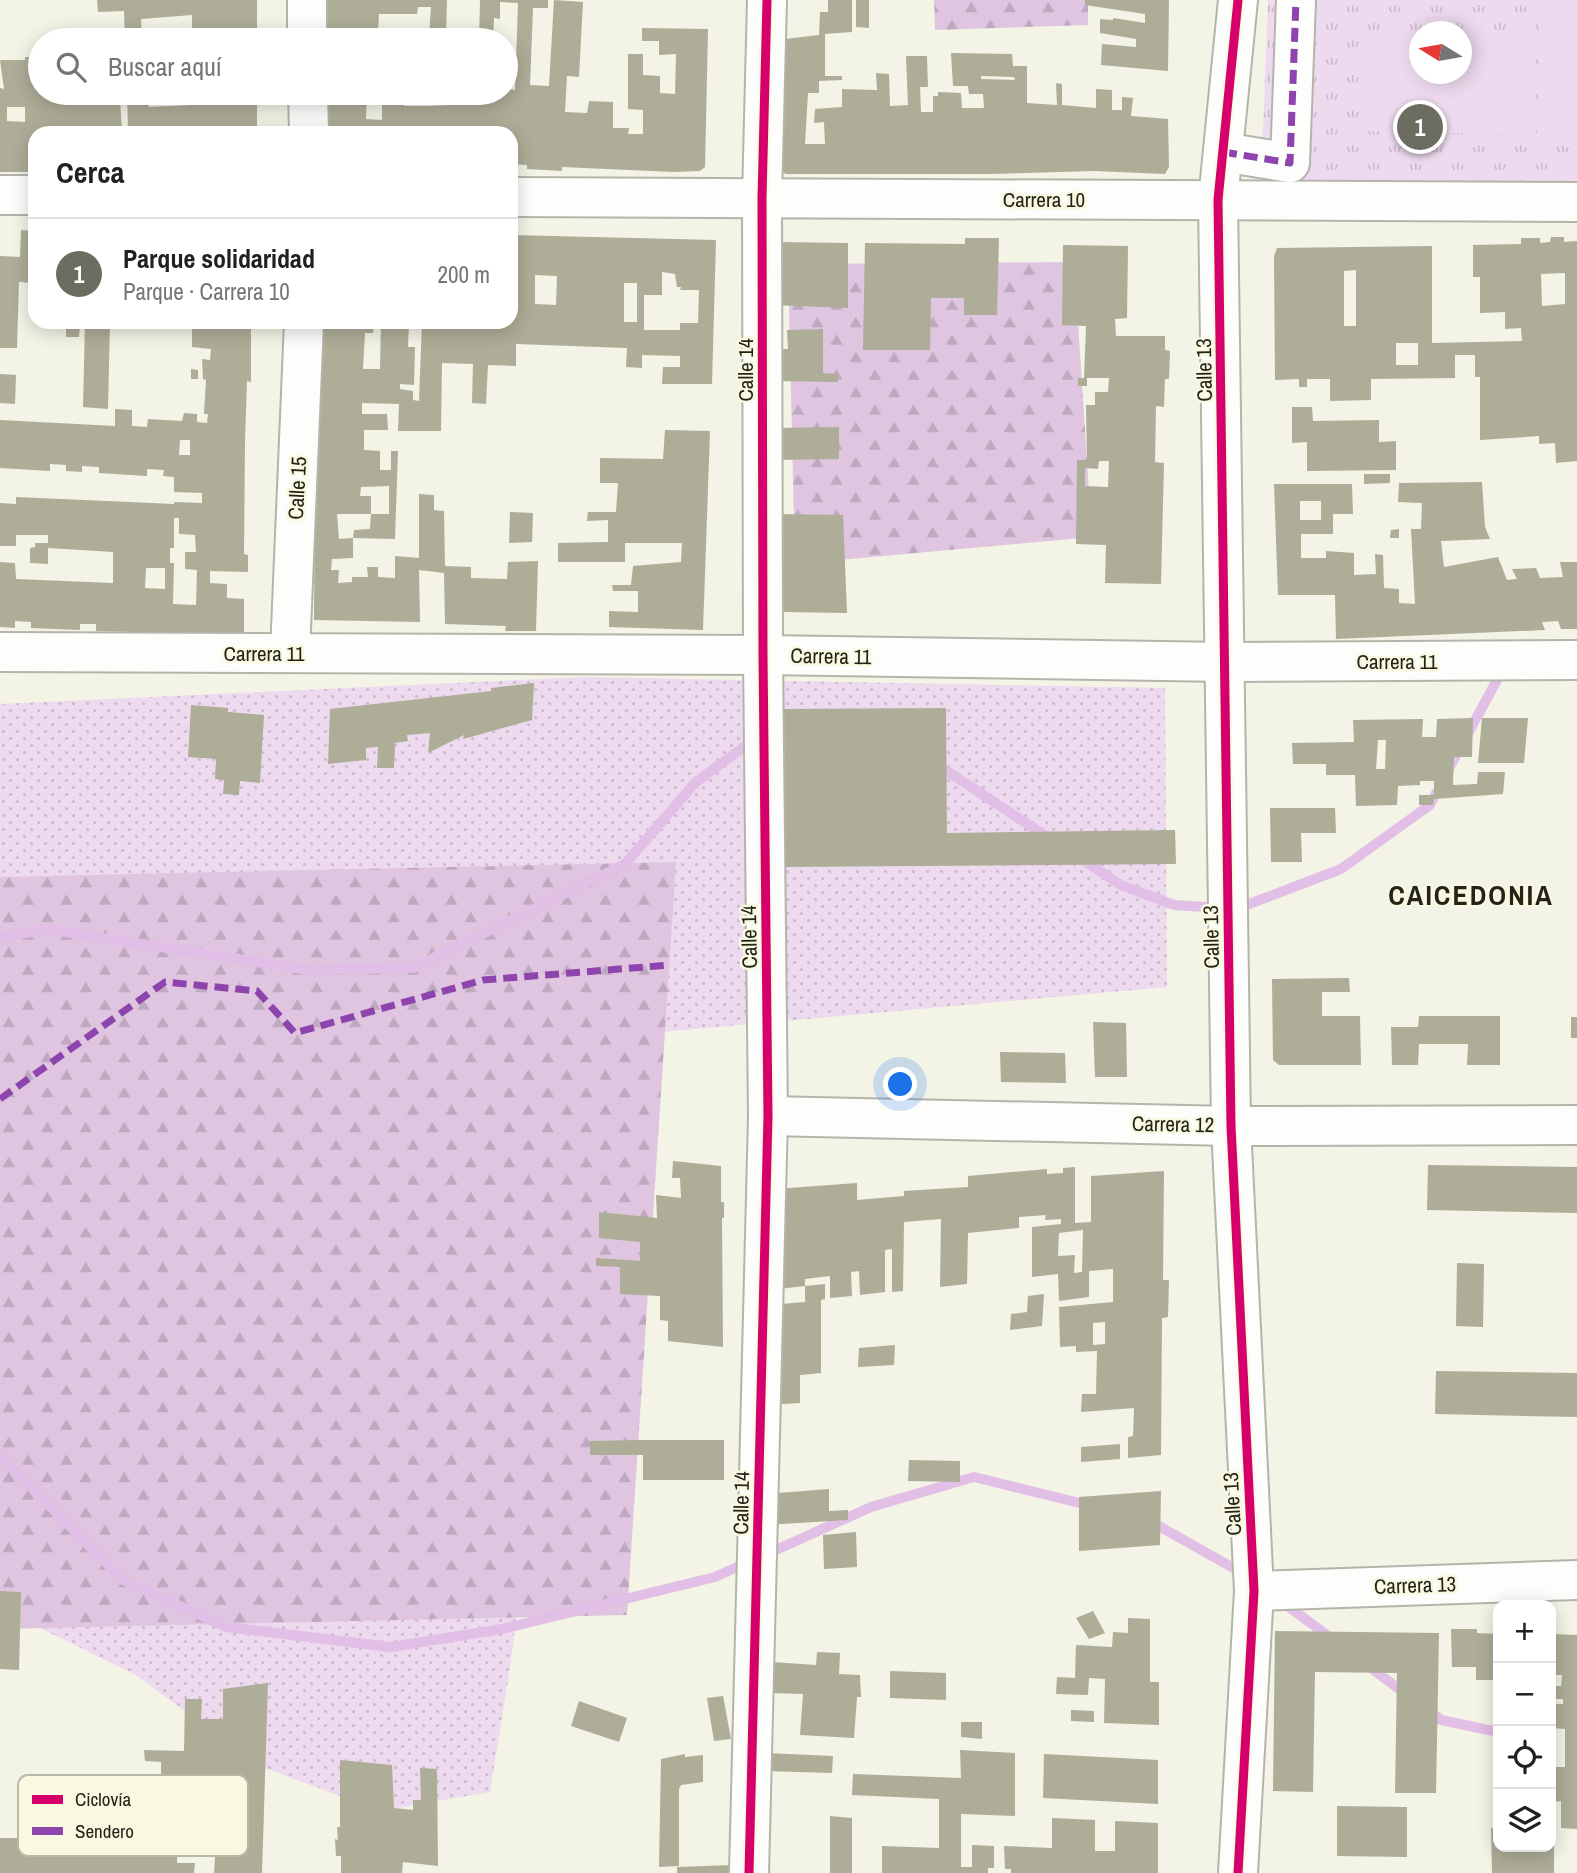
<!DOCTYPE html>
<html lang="es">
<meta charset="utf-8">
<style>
:root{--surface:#fff;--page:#f2f2f2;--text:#202124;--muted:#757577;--line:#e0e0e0;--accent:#6c6c61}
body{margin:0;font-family:"Archivo Narrow",sans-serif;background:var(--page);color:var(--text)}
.controls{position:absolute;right:21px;bottom:21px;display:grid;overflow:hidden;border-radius:14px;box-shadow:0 4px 18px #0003}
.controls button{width:63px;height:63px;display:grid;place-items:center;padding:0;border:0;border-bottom:2px solid var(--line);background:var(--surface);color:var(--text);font:35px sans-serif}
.compass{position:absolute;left:1409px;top:21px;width:63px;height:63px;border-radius:50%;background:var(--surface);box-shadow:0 4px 18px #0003;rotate:281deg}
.you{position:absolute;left:901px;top:1085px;width:24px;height:24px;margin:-18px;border:5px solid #fff;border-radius:50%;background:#1a73e8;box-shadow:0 0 0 10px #1a73e833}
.badge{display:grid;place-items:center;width:46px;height:46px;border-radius:50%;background:var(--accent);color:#fff;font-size:23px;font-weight:700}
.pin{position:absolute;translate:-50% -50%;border:4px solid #fff;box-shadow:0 2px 7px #0006}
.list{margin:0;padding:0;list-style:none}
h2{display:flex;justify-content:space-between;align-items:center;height:91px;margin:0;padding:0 28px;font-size:30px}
h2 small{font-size:23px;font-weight:400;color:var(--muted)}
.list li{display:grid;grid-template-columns:46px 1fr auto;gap:21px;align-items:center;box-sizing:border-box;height:112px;padding:0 28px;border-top:2px solid var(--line)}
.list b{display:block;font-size:26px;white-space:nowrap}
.list p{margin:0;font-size:23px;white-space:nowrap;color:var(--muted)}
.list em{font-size:23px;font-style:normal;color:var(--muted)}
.icon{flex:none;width:38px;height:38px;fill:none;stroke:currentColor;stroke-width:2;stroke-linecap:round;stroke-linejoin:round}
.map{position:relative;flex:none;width:1577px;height:1873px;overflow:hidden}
.search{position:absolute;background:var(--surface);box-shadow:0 4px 18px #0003;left:28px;top:28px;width:490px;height:77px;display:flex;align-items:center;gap:18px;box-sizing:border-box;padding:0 24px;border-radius:38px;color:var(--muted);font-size:26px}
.panel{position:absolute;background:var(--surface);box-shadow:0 4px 18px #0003;left:28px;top:126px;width:490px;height:203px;border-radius:21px}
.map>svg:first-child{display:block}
.grass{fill:url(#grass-dots)}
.forest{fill:url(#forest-firs)}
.park{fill:url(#park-tufts);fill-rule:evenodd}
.garden{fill:#eedaee}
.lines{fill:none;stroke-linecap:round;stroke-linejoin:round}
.stream{stroke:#e2bfe6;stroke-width:10}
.building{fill:#adad98;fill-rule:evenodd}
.minor-casing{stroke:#b4b4aa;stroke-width:42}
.minor{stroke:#fdfdfb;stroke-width:38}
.quiet{stroke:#8e44ad;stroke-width:7;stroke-dasharray:14 7;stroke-linecap:butt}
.cycleway-casing{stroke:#f8f9e0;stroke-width:13}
.cycleway{stroke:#d6006c;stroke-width:9}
.labels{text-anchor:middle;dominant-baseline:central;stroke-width:5;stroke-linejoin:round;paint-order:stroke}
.street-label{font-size:21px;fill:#23231a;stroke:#f8f9e0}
.district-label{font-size:28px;font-weight:bold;letter-spacing:2px;fill:#23231a;stroke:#f8f9e0}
.key{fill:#f8f9e0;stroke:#b8b9a5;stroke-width:2}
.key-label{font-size:19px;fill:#23231a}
</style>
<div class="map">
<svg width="1577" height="1873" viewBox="0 0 1577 1873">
<defs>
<pattern id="grass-dots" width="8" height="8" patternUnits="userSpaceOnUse" patternTransform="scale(1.75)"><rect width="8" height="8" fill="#eedaee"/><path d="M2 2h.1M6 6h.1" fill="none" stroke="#cbc" stroke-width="1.8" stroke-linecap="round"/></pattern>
<pattern id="forest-firs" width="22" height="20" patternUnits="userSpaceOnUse" patternTransform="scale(1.75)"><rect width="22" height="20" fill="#dfc5e0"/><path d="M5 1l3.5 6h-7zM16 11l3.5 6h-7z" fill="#bfa9c0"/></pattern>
<pattern id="park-tufts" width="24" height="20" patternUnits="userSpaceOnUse" patternTransform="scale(1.75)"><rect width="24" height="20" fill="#eedaee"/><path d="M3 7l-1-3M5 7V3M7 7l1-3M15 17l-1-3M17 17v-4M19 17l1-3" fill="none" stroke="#cbc"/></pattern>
</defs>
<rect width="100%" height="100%" fill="#f3f3e6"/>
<!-- grass -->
<polygon class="grass" points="583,677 1165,688 1167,987 593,1038 545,1379 511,1661 490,1792 380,1811 257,1765 136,1675 13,1615 0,1612 0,704"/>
<!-- forest -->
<g class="forest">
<polygon points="934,0 1088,0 1088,25 935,30"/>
<polygon points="1074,262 1092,537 795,564 788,264"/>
<polygon points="676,862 627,1615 0,1629 0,877"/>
</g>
<!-- park -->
<path class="park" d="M1268,0h309v186l-316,-6zM1420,32h42v42h-42z"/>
<!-- garden -->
<g class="garden">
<polygon points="1540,0 1577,0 1577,137 1537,137"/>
<polygon points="1368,36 1419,37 1420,74 1462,74 1462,38 1530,39 1528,135 1366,131"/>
</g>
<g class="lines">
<!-- stream -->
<g class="stream">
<polyline points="936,764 1052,840"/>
<polyline points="1447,772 1503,669"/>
<polyline points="1080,858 1121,885 1174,905 1220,908"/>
<polyline points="1236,909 1341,869 1430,805 1436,793"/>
<polyline points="0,938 46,929 308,970 413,968 625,864 696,782 756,738"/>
<polyline points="0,1456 123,1580 226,1627 391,1647 502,1629 715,1577 750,1561"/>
<polyline points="1148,1520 1244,1574"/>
<polyline points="765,1555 871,1507 974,1477 1092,1506"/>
<polyline points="1282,1602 1331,1638"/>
<polyline points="1367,1665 1407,1695"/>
<polyline points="1426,1708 1441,1720 1498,1732"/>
</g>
</g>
<!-- building -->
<g class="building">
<polygon points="97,0 257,0 257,40 192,40 192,15 141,19 142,40 125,40 124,11 98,12"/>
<path d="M318,0h129l-1,36 16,1v3h-146zM418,7h13l-2,29 -51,-2 1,-20h38z"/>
<polygon points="480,0 548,0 548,8 533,8 530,85 549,86 554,0 583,2 579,77 567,76 565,112 587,113 589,101 613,102 613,128 629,128 628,134 643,134 643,110 628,109 628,54 643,54 643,75 660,76 660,93 675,94 676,54 659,55 659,41 642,41 642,28 708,29 705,167 700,171 674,172 562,167 562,171 527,169 527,165 511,164 511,133 314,133 315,93 367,93 366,119 382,120 382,93 405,93 404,106 427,106 450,105 451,94 506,93 506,89 515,90 518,3 500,2 500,19 494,18 493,40 479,40"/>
<path d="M828,0h24v32l-27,2v42h17v4l-23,1v12h-11l-3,51h20l-1,-22 -10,1 1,-14 27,-2v-18l35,1 -1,-17 13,1 1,32 18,-1 -2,-49h21l1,31h-8l1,25h12v-16h5v-4l23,1 1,15h22l-1,-14h-14l-1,-8h-15l-2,-33 61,1 1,12h14v37l30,2 -1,-22 6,1v21l34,3v-19l16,1v20h10v-13l11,1 -2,18 37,3 1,48 -4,7 -70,-3 -105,3h-204l-6,-3 5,-132 34,-4 1,-23h8zM981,76l33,1 1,3 -34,-1z"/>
<polygon points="856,0 869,0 869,28 856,27"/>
<polygon points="1085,0 1169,0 1168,71 1101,65 1102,44 1136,47 1136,39 1100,33 1100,19 1113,20 1113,18 1145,23 1145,14 1085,5"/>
<polygon points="98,32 112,32 113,40 99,40"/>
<path d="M25,57h15v36h77l1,6h2l2,30h6l-1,-36h18l4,14 43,-2v-12h65v40h-222v39h-35v-84l4,1 -4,-29h25zM7,107h18v15l-18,-1z"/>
<polygon points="21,230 35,231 34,283 19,282 17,348 0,348 0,256 20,257"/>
<path d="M511,235l205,5 -4,144h-50l1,-17h17v-11l-38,-1v13l-16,-1 1,-19 -111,-4v22l-28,-1 -2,39 -14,-1 1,-39 -31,-1 -1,68h-43l1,-27 -37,-1v11h25l1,16h-24v20l16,1v19h11v-19h7l-3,88 -42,-1 1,-8 16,-1 1,-15h18v-28l-28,1 -1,9h11v18h-34l2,25 14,-1v20l-21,1 -1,11h8l-1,13 14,-1v-5h16l-1,-10h11v10l17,1v-22l24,2v-64l15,1v15l10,1 1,55 26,1v11l36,1 1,-17 30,-1 -2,70h-31l1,-5 -61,-2 -1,-51 -25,-3 1,52 -106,-2 2,-298h58l-1,11h-8l-2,36h17l1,-47h28l-1,25h7l-1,38 -14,-1v5l13,2v9l6,1 3,-79h89zM662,272l13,2 2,13h4l-1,3h19l-1,33h-18v7h-36v-35h18zM535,275l22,1 -1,29 -21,-1zM624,283h13v39h-13z"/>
<path d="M1551,237h13v5l13,-1v220l-21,2 -1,-20 -16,1v-8l-59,4v-63h-5v-22h-20v23l-84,1v21l-41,1v-22h-23v8h-8v-8l-24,1 -1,-124 3,-8 155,-2v97l90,-2 -1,-13 -16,1v-17l-25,1v-36h-7v-32l48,-1v-6h19v5l10,-1zM1356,270v56h-12v-55zM1565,273v31l-23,2 -1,-32zM1396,343h22v22h-22z"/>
<polygon points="965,238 999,238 997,315 964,315 964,298 931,298 930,350 863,350 865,243 965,244"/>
<polygon points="780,242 848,243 848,308 773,305"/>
<path d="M1063,245l65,1 -1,72 -12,1 1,17h49v14l5,1 -1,28h-4l-1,28 -8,-1 -1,56 9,1 -3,121 -56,-1 1,-38 -30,-1 1,-84h10l-1,-55h9v-13h13l1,-14h-22v8h-9v-8h6l2,-52 -24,-1zM1099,461h10l-1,26 -23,-1v-18l13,1z"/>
<polygon points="66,322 80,322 79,337 66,337"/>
<polygon points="85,322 110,322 108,409 83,407"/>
<path d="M192,322h59v60l-4,-1 -2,60 -1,113 4,1v17l-38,-1v12l17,1v14l17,1v36l-148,-4v-7h-16v6l-49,-2v-6l-16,-1v7l-15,-1v-65l15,1 1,16 97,4v-31l-65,-4v16l-18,-1v-15l5,-1v-4h13v-8h-32v11h-16v-43l16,1v-7l158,7v-2l28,1v-10l-28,-1v-15l-11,-1 1,-6 -17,-1v7l-48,-3v-6l-17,-1v6l-16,-1v-6l-16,-1v7l-50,-3v-48l115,6v-17l17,1v16l15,1 1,-8 34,2 2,-8 13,1v8l10,1 1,-9h-4l2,-34 -3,-1 -1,-20 8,1 1,-11 -19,-2zM180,440h10v15h-11zM174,518h5v16l16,1 1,17h-11v17l12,1 -1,35 -23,-1 1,-41h-4v-15h4zM146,568h19v21l-20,-1z"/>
<polygon points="823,329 823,373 838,374 838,382 773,381 773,349 788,349 787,330"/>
<polygon points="191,369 198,370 198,379 191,379"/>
<polygon points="0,374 16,375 15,404 0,403"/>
<polygon points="1292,407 1312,407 1313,421 1379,420 1379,442 1396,441 1396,470 1307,471 1307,442 1292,443"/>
<polygon points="839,427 839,459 775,460 774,428"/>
<polygon points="665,430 710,431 703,630 609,627 609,611 638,612 638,591 613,591 612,585 631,585 633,566 681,562 682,543 625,543 625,562 558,562 558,543 608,542 608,520 587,521 588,512 616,512 618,483 600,483 600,458 663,459"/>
<polygon points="1364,474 1390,474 1390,483 1364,484"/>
<path d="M1482,482l3,45 5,12 -49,2 3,26 54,-10 9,23 10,-1 -5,-10 24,-1 4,10 23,-1 -3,-15h17v67h-16l-3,-8 -16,1 3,8 -209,9 -1,-44h-57l-4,-111h78l1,30h-20v20h-32v24h25v-7l28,2v22l22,-1 -1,-20 8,1 1,33 15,1v14l16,1 -4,-75h10l1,-26 -24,-1 1,-19zM1300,501h21v19h-21z"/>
<polygon points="510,512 533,513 532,542 509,543"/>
<polygon points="778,514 843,515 847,613 784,612"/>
<polygon points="1399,529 1399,538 1390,538 1391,530"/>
<polygon points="534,683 532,720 463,739 464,735 428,753 430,733 407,735 408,741 395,743 394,768 377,768 378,747 366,748 366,760 328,764 330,709 491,691 491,688"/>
<polygon points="191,705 228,708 228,712 264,715 260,783 240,781 239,795 223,794 224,780 215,779 216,759 188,757"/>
<polygon points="946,708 947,833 1175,830 1176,864 782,867 781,709"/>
<path d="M1473,718l-1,39h-18l-1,28 24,-1 1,-12h27l-2,22 -69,5 -1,6h-14v-10h15v-14h-14v4l-22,1 -1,19 -41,1 -1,-31h-29v-11h-33l-1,-21 62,-1 -1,-22 70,-1 -1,18h14l1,-18zM1378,740h8l-1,29h-9z"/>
<polygon points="1482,718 1528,718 1524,763 1478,763"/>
<polygon points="1270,808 1335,808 1336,833 1301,833 1302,862 1271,862"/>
<polygon points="1349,978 1350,992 1322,992 1322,1016 1360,1016 1361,1065 1279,1065 1273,1060 1272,979"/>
<polygon points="1419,1016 1500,1016 1500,1065 1467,1065 1468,1044 1419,1044 1418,1065 1392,1065 1391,1027 1418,1027"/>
<rect x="1571" y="1017" width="6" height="21"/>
<polygon points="1093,1022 1126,1023 1127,1077 1095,1077"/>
<polygon points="1000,1052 1065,1053 1066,1083 1001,1082"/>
<polygon points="673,1161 721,1166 721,1202 724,1202 724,1218 722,1218 723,1347 668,1341 668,1321 660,1320 660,1296 620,1294 620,1267 596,1266 596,1258 640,1261 640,1242 599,1238 599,1212 657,1218 656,1195 681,1198 680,1178 672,1178"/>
<polygon points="1428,1165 1577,1167 1577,1213 1427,1210"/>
<path d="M1075,1167v56l16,-1v-46l73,-5 -1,109h6l-1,37 -6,1 -1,137 -33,3v-21l5,-1 1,-28 -53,4 1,-18h14l1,-43 -21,1v-6l-16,1 -1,-40 54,-5v-33l-24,2v26l-30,4 -1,-27 -26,3v-50l29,-3v-5l-16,1 1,-5 -27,2v11l-51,5 -1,51 -27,3 1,-68 -37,3 -1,69 -11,1v-43l-7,1v42l-25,3 -1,-24 -8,1 1,24 -22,2v-22l-25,3v7l-36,4 6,-101 82,-6v17l47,-4v-5l64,-4v-11l79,-7v5l16,-1v-5zM1083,1230l-1,42 -8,1 1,-18 -17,1 1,-23zM1105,1322v22l-12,1v-22z"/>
<polygon points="1457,1263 1484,1264 1483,1327 1456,1326"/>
<polygon points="825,1284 825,1299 821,1300 821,1373 800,1375 800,1403 767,1405 769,1305 805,1302 805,1286"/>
<polygon points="1044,1294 1042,1326 1010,1330 1011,1314 1027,1312 1028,1296"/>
<polygon points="895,1345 894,1365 858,1367 859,1348"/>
<polygon points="1436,1371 1577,1373 1577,1417 1435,1414"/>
<polygon points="643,1440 724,1440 724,1480 643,1480 643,1455 590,1455 590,1441"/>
<polygon points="1120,1444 1120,1459 1081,1462 1081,1447"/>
<polygon points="909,1460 960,1461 960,1482 908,1481"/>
<polygon points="829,1489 829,1511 848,1510 848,1520 765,1525 765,1494"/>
<polygon points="1161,1491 1160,1545 1079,1551 1079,1497"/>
<polygon points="856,1532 857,1567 824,1569 823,1535"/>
<polygon points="0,1591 21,1592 19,1670 0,1669"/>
<polygon points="1093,1611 1105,1633 1089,1639 1076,1618"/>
<polygon points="1128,1618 1150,1619 1150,1682 1159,1682 1159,1725 1104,1723 1105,1679 1089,1678 1088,1695 1056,1694 1057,1677 1075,1678 1076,1645 1112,1647 1113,1632 1128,1633"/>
<polygon points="1451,1629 1477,1629 1477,1633 1498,1634 1498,1680 1476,1680 1476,1667 1452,1667"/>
<polygon points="1275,1631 1439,1633 1436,1793 1395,1793 1397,1673 1315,1672 1313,1792 1273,1791"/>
<polygon points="1551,1634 1577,1635 1577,1829 1561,1828 1561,1801 1551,1802 1551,1767 1565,1767 1565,1729 1551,1728 1551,1704 1563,1704 1563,1699 1551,1699 1551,1686 1561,1686 1562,1675 1551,1675"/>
<polygon points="817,1652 840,1653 839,1674 860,1675 861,1697 857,1697 854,1738 800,1735 803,1694 771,1693 772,1662 816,1665"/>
<polygon points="890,1671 946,1673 946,1700 890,1698"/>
<polygon points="268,1683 262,1873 214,1873 216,1843 208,1844 208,1856 177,1856 177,1863 195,1863 194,1873 0,1873 0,1838 20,1838 21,1815 40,1815 41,1789 54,1792 54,1805 63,1804 62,1833 102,1833 104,1793 115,1790 112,1776 161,1778 161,1762 145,1761 144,1750 184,1751 185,1699 202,1699 201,1719 223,1719 223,1689"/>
<polygon points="723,1696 731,1739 714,1741 707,1698"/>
<polygon points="579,1701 627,1718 619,1742 571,1726"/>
<polygon points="1071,1710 1094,1711 1094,1722 1071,1721"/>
<polygon points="961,1722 982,1722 982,1739 961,1737"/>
<polygon points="960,1750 1015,1753 1015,1816 961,1814 961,1867 972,1867 972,1845 994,1846 994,1868 988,1868 988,1873 882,1873 882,1846 939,1848 939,1799 852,1795 853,1774 961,1778"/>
<polygon points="766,1753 833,1756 832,1773 765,1771"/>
<polygon points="685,1754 685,1757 703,1755 703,1782 681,1785 679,1789 679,1866 659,1867 661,1759"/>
<polygon points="1044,1754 1158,1760 1158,1804 1043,1798"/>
<polygon points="340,1760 392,1765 394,1808 413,1810 413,1800 421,1800 420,1768 437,1769 438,1866 403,1862 402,1873 341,1873 341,1856 336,1856 335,1839 338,1840 337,1827 340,1827"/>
<polygon points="1337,1806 1407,1807 1407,1857 1337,1856"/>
<polygon points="830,1816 852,1818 852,1873 830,1873"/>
<polygon points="1052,1818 1095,1820 1095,1851 1115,1851 1115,1821 1158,1823 1158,1873 1011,1873 1011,1869 1005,1869 1004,1846 1052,1848"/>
<polygon points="1491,1828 1498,1828 1498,1847 1551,1847 1551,1828 1554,1828 1554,1873 1492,1873"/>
<polygon points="732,1865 732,1873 677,1873 677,1867"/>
</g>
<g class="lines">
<!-- minor casing -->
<g class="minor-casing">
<g id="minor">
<polyline points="307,0 307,40"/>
<polyline points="308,93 309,133"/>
<polyline points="1223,152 1290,163 1296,0"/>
<polyline points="0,195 35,195"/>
<polyline points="511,197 1577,202"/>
<polyline points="0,652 763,655 1226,662 1577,660"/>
<polyline points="290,653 304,322"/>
<polyline points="768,1116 1231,1126 1577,1125"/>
<polyline points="1254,1591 1577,1580"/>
<polyline points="749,1873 768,1116 763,655 762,198 767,0"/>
<polyline points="1238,1873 1254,1591 1231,1126 1218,200 1238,0"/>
</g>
</g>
<!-- minor -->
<use href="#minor" class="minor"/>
<!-- quiet -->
<g class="quiet">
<polyline points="1223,152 1290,163 1296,0"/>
<polyline points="0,1099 165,982 257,991 295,1033 483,980 670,965"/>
</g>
<!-- cycleway casing -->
<g class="cycleway-casing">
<g id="cycleway">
<polyline points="749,1873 768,1116 763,655 762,198 767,0"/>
<polyline points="1238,1873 1254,1591 1231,1126 1218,200 1238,0"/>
</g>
</g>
<!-- cycleway -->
<use href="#cycleway" class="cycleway"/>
</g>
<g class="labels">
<!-- street labels -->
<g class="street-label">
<text x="1044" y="199">Carrera 10</text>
<text transform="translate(745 370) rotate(-90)">Calle 14</text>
<text transform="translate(1204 370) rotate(-91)">Calle 13</text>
<text transform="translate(297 488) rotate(-87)">Calle 15</text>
<text x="264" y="653">Carrera 11</text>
<text transform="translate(831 656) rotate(1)">Carrera 11</text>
<text x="1397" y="661">Carrera 11</text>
<text transform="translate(749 937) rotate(-91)">Calle 14</text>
<text transform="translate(1211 937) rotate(-91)">Calle 13</text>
<text transform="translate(1173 1124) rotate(1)">Carrera 12</text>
<text transform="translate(741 1503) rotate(-89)">Calle 14</text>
<text transform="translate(1232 1504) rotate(-93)">Calle 13</text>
<text transform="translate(1415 1585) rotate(-2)">Carrera 13</text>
</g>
<!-- district labels -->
<g class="district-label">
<text x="1471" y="895">CAICEDONIA</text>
</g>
</g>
<!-- legend -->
<rect x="18" y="1775" width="230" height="81" rx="10" class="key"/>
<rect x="32" y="1795" width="31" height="9" fill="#d6006c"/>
<rect x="32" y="1827" width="31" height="8" fill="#8e44ad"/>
<g class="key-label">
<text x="75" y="1806">Ciclovía</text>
<text x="75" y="1838">Sendero</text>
</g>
</svg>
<div class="controls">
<button>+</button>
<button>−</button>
<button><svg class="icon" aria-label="locate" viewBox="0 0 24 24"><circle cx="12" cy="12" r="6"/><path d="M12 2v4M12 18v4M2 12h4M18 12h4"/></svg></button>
<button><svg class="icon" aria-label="layers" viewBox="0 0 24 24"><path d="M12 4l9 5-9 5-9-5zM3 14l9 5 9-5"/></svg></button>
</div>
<svg class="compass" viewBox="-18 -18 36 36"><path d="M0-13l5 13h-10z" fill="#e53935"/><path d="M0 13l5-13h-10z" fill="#757577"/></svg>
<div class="you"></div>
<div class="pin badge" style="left:1420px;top:127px">1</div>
<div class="search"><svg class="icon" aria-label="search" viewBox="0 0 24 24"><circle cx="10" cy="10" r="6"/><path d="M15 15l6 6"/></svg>Buscar aquí</div>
<section class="panel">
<h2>Cerca<small></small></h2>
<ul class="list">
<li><span class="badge">1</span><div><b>Parque solidaridad</b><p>Parque · Carrera 10</p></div><em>200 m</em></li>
</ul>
</section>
</div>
